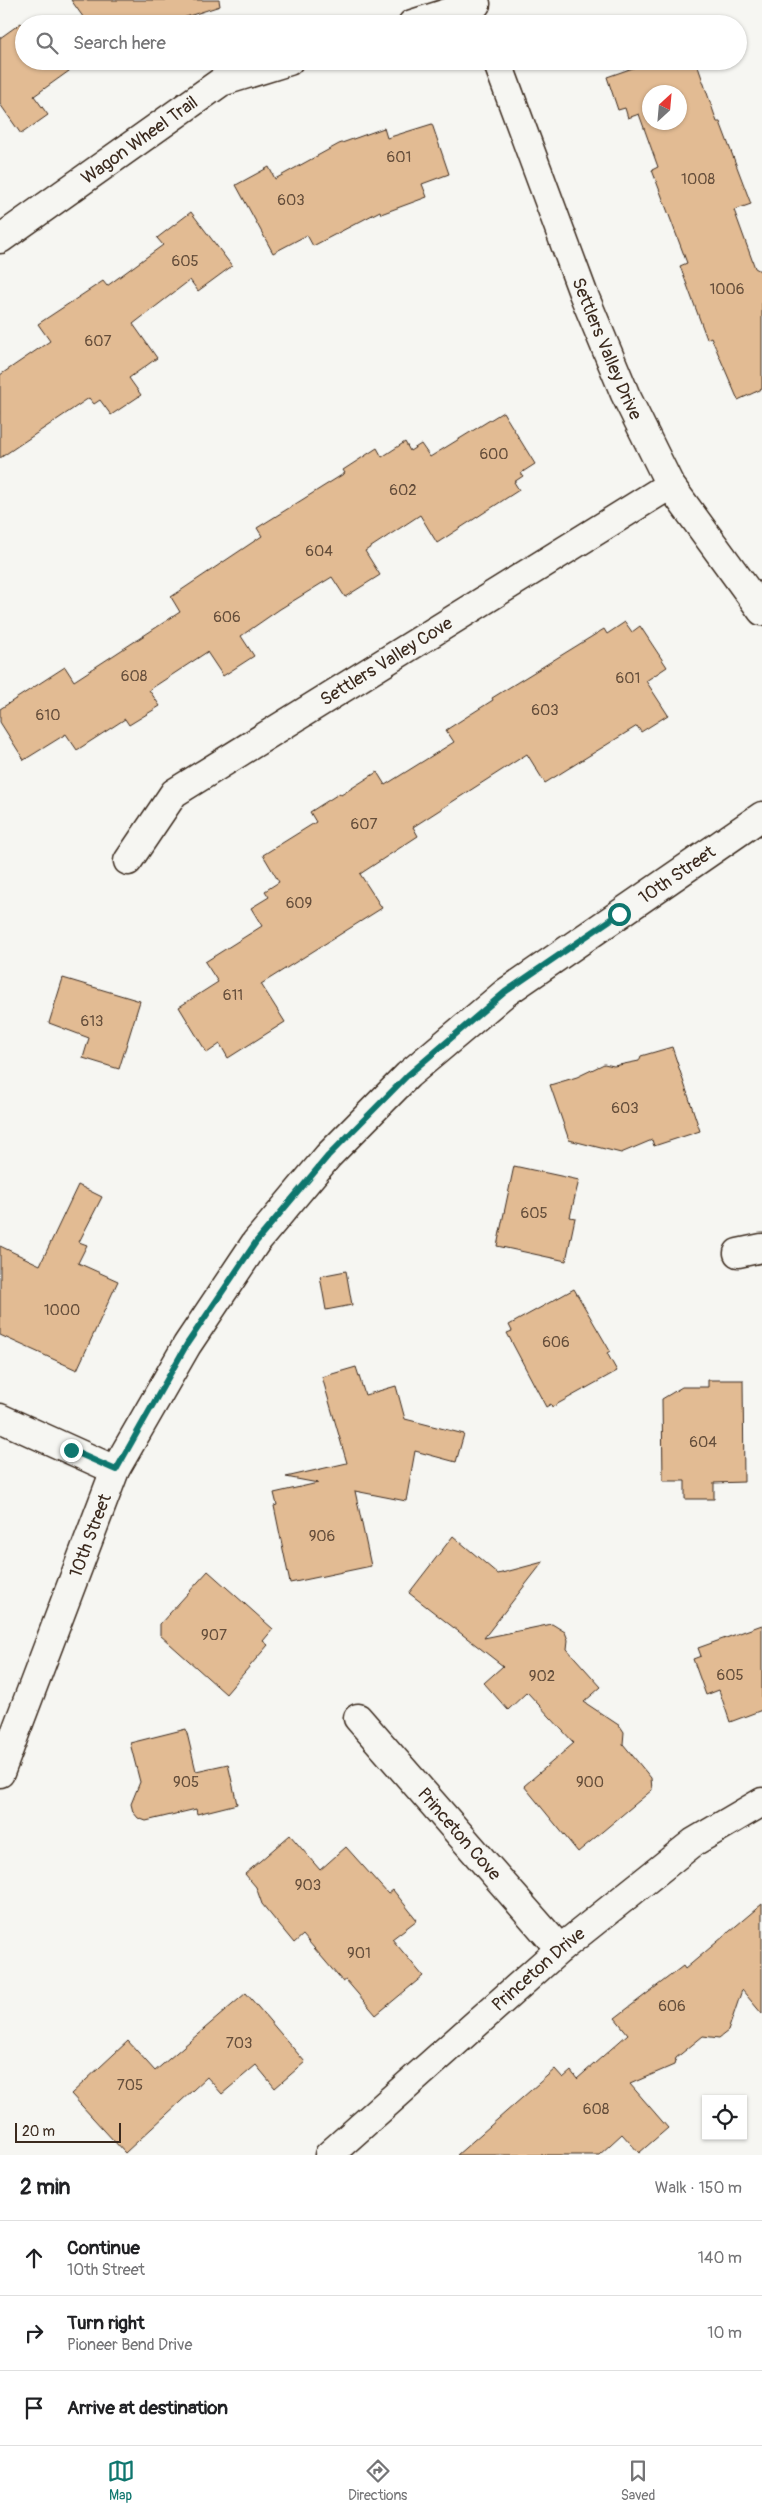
<!DOCTYPE html>
<meta charset="utf-8">
<style>
:root{--surface:#fff;--page:#f2f2f2;--text:#202124;--muted:#757577;--line:#e0e0e0;--accent:#0f766e}
body{margin:0;font-family:Pangolin,sans-serif;background:var(--page);color:var(--text)}
.controls{position:absolute;right:15px;bottom:15px;display:grid;overflow:hidden;border-radius:0px;box-shadow:0 1px 4px #0004}
.controls button{width:45px;height:45px;display:grid;place-items:center;padding:0;border:0;border-bottom:1px solid var(--line);background:var(--surface);color:var(--text);font:25px sans-serif}
.compass{position:absolute;left:642px;top:85px;width:45px;height:45px;border-radius:50%;background:var(--surface);box-shadow:0 1px 4px #0004;rotate:26deg}
.scale{position:absolute;left:15px;bottom:12px;width:106px;box-sizing:border-box;padding-left:5px;border:2px solid #3b2a1e;border-top:0;font-size:14px;line-height:18px;white-space:nowrap;color:#3b2a1e;-webkit-text-stroke:4px #f6f6f2;paint-order:stroke}
.stop{position:absolute;width:15px;height:15px;margin:-11px;border:4px solid #0f766e;border-radius:50%;background:#fff}
.stop.end{background:#0f766e;border-color:#fff;box-shadow:0 1px 5px #0008}
.list{margin:0;padding:0;list-style:none}
h2{display:flex;justify-content:space-between;align-items:center;height:65px;margin:0;padding:0 20px;font-size:21px}
h2 small{font-size:16px;font-weight:400;color:var(--muted)}
.list li{display:grid;grid-template-columns:32px 1fr auto;gap:15px;align-items:center;box-sizing:border-box;height:75px;padding:0 20px;border-top:1px solid var(--line)}
.list b{display:block;font-size:19px;white-space:nowrap}
.list p{margin:0;font-size:16px;white-space:nowrap;color:var(--muted)}
.list em{font-size:16px;font-style:normal;color:var(--muted)}
.icon{flex:none;width:28px;height:28px;fill:none;stroke:currentColor;stroke-width:2;stroke-linecap:round;stroke-linejoin:round}
.map{position:relative;flex:none;width:762px;height:2155px;overflow:hidden}
.search{position:absolute;background:var(--surface);box-shadow:0 1px 4px #0004;left:15px;right:15px;top:15px;height:55px;display:flex;align-items:center;gap:12px;box-sizing:border-box;padding:0 18px;border-radius:28px;color:var(--muted);font-size:19px}
.sheet{height:290px;background:var(--surface)}
nav{display:flex;justify-content:space-around;align-items:center;box-sizing:border-box;height:70px;border-top:1px solid var(--line);background:var(--surface);font-size:14px;color:var(--muted)}
nav a{display:grid;justify-items:center;gap:2px}
nav .on{color:var(--accent)}
.map>svg:first-child{display:block}
.building{fill:#e2bb93;stroke:#3b2a1e;fill-rule:evenodd}
.lines{fill:none;stroke-linecap:round;stroke-linejoin:round}
.minor-casing{stroke:#3b2a1e;stroke-width:31}
.minor{stroke:#f6f6f2;stroke-width:28}
.route{stroke:#0f766e;stroke-width:6}
.labels{text-anchor:middle;dominant-baseline:central;stroke-width:4;stroke-linejoin:round;paint-order:stroke}
.number-label{font-size:15px;fill:#654e3b}
.street-label{font-size:18px;fill:#3b2a1e;stroke:#f6f6f2}
</style>
<div class="map">
<svg width="762" height="2155" viewBox="0 0 762 2155">
<rect width="100%" height="100%" fill="#f6f6f2"/>
<filter id="ink" filterUnits="userSpaceOnUse"><feTurbulence type="fractalNoise" baseFrequency=".02" numOctaves="2"/><feDisplacementMap in="SourceGraphic" scale="10" xChannelSelector="R" yChannelSelector="G"/><feConvolveMatrix kernelMatrix="1 2 1 2 8 2 1 2 1" color-interpolation-filters="sRGB"/></filter>
<g filter="url(#ink)">
<!-- building -->
<g class="building">
<polygon points="71,0 219,0 220,6 164,24 82,24 86,21"/>
<polygon points="21,23 24,26 24,61 83,61 34,96 48,115 21,134 0,104 0,38"/>
<path d="M653,61h43l21,61h3l31,82 -17,6 21,58 7,4v117l-24,11 -27,-63 -4,2 -27,-73 7,-3 -35,-93 6,-3 -19,-53 -11,4 -3,-10 -7,2 -11,-33zM650,92h30v30h-30z"/>
<polygon points="432,124 449,174 422,184 427,197 381,214 380,211 313,246 307,235 273,253 236,185 269,167 275,179 339,144 384,128 387,138"/>
<polygon points="191,212 232,266 198,291 190,280 133,324 157,358 129,378 141,395 111,415 100,400 94,404 89,398 0,458 0,375 50,341 38,324 103,281 107,286 163,245 157,238"/>
<polygon points="503,412 535,464 521,473 523,476 514,482 519,490 437,543 420,515 365,551 380,575 345,597 332,577 280,609 241,636 254,656 223,676 207,652 149,690 160,706 129,725 125,719 77,750 66,734 24,760 0,722 0,709 65,667 74,681 180,612 171,597 262,536 257,528 345,473 343,470 377,448 382,457 405,442 410,451 421,444 430,457"/>
<polygon points="625,622 632,632 640,626 667,667 646,681 668,715 641,732 637,726 545,783 527,754 413,827 418,836 360,874 382,908 261,984 285,1022 228,1058 220,1044 207,1053 179,1007 218,982 205,962 262,926 251,908 269,897 265,891 279,882 263,855 316,822 310,812 340,793 341,795 377,772 385,785 454,742 446,730 493,700 492,698 604,629 607,634"/>
<polygon points="63,978 140,1001 119,1069 83,1058 89,1038 49,1023"/>
<polygon points="672,1047 700,1131 654,1146 652,1140 621,1153 569,1140 550,1085 577,1077 604,1064 614,1066 639,1061 641,1056"/>
<polygon points="514,1166 579,1180 570,1217 575,1218 566,1261 497,1246"/>
<polygon points="78,1185 102,1197 79,1242 87,1245 78,1263 118,1281 77,1370 0,1335 0,1246 40,1265"/>
<polygon points="346,1271 352,1305 326,1310 320,1276"/>
<polygon points="574,1289 610,1351 607,1353 617,1371 552,1407 551,1404 546,1407 507,1333 512,1331 509,1325"/>
<polygon points="356,1367 365,1395 396,1386 405,1419 464,1434 456,1462 415,1451 406,1501 355,1491 371,1566 290,1583 274,1506 277,1505 274,1493 318,1483 286,1477 347,1463 322,1377"/>
<polygon points="708,1380 743,1380 744,1482 714,1483 714,1499 685,1499 685,1481 663,1481 662,1399 682,1387 708,1387"/>
<polygon points="453,1536 498,1574 543,1562 484,1638 552,1624 565,1632 568,1640 567,1649 601,1687 584,1702 620,1726 624,1732 623,1744 651,1778 652,1790 578,1852 524,1786 574,1743 527,1692 508,1710 484,1683 503,1666 409,1593"/>
<polygon points="208,1571 273,1629 263,1641 268,1645 226,1694 160,1635 160,1624"/>
<polygon points="762,1625 762,1710 730,1722 719,1690 706,1695 693,1659 701,1656 698,1648"/>
<polygon points="186,1729 196,1771 228,1764 237,1804 197,1814 196,1809 146,1821 138,1818 133,1812 131,1804 140,1782 130,1743"/>
<polygon points="290,1835 320,1870 346,1847 388,1894 393,1890 417,1920 392,1939 423,1976 376,2015 346,1980 343,1982 303,1935 294,1943 262,1904 256,1887 245,1874"/>
<polygon points="762,1904 762,2014 742,1990 728,2031 719,2038 703,2036 676,2058 674,2065 630,2084 668,2128 639,2153 622,2134 599,2155 457,2155 555,2069 563,2078 571,2071 577,2079 628,2034 615,2018 683,1966 685,1969"/>
<polygon points="246,1993 305,2062 275,2088 256,2065 222,2094 207,2077 125,2153 71,2094 128,2041 155,2071"/>
</g>
<g class="lines">
<!-- minor casing -->
<g class="minor-casing">
<g id="minor">
<polyline points="412,24 476,4"/>
<path id="s1" d="M497,61l86,232 42,101 45,91 92,126"/>
<path id="s2" d="M0,239l221,-157 68,-21"/>
<path id="s3" d="M128,861l46,-68 496,-308"/>
<polyline points="738,1253 762,1248"/>
<polyline points="0,1418 115,1470"/>
<path id="s4" d="M358,1718l202,231"/>
<path id="s5" d="M0,1773l115,-303 72,-125 69,-103 72,-86 80,-81 97,-82 257,-177"/>
<path id="s6" d="M329,2155l231,-206 134,-107 68,-40"/>
</g>
</g>
<!-- minor -->
<use href="#minor" class="minor"/>
</g>
</g>
<g class="lines" filter="url(#ink)">
<!-- route -->
<polyline class="route" points="71,1450 116,1470 187,1344 256,1242 328,1156 408,1075 505,992 619,914"/>
</g>
<g class="labels">
<!-- number labels -->
<g class="number-label">
<text x="399" y="157">601</text>
<text x="698" y="179">1008</text>
<text x="291" y="200">603</text>
<text x="185" y="261">605</text>
<text x="727" y="289">1006</text>
<text x="98" y="341">607</text>
<text x="494" y="454">600</text>
<text x="403" y="490">602</text>
<text x="319" y="551">604</text>
<text x="227" y="617">606</text>
<text x="134" y="676">608</text>
<text x="628" y="678">601</text>
<text x="545" y="710">603</text>
<text x="48" y="715">610</text>
<text x="364" y="824">607</text>
<text x="299" y="903">609</text>
<text x="233" y="995">611</text>
<text x="92" y="1021">613</text>
<text x="625" y="1108">603</text>
<text x="534" y="1213">605</text>
<text x="62" y="1310">1000</text>
<text x="556" y="1342">606</text>
<text x="703" y="1442">604</text>
<text x="322" y="1536">906</text>
<text x="214" y="1635">907</text>
<text x="730" y="1675">605</text>
<text x="542" y="1676">902</text>
<text x="186" y="1782">905</text>
<text x="590" y="1782">900</text>
<text x="308" y="1885">903</text>
<text x="359" y="1953">901</text>
<text x="672" y="2006">606</text>
<text x="239" y="2043">703</text>
<text x="130" y="2085">705</text>
<text x="596" y="2109">608</text>
</g>
<!-- street labels -->
<g class="street-label">
<text stroke="none"><textPath href="#s2" startOffset="171">Wagon Wheel Trail</textPath></text>
<text stroke="none"><textPath href="#s1" startOffset="308">Settlers Valley Drive</textPath></text>
<text stroke="none"><textPath href="#s3" startOffset="332">Settlers Valley Cove</textPath></text>
<text stroke="none"><textPath href="#s5" startOffset="1154">10th Street</textPath></text>
<text stroke="none"><textPath href="#s5" startOffset="254">10th Street</textPath></text>
<text stroke="none"><textPath href="#s4" startOffset="154">Princeton Cove</textPath></text>
<text stroke="none"><textPath href="#s6" startOffset="280">Princeton Drive</textPath></text>
</g>
</g>
</svg>
<div class="controls">
<button><svg class="icon" aria-label="locate" viewBox="0 0 24 24"><circle cx="12" cy="12" r="6"/><path d="M12 2v4M12 18v4M2 12h4M18 12h4"/></svg></button>
</div>
<svg class="compass" viewBox="-18 -18 36 36"><path d="M0-13l5 13h-10z" fill="#e53935"/><path d="M0 13l5-13h-10z" fill="#757577"/></svg>
<div class="scale">20 m</div>
<div class="stop" style="left:619px;top:914px"></div>
<div class="stop end" style="left:71px;top:1450px"></div>
<div class="search"><svg class="icon" aria-label="search" viewBox="0 0 24 24"><circle cx="10" cy="10" r="6"/><path d="M15 15l6 6"/></svg>Search here</div>
</div>
<section class="sheet">
<h2>2 min<small>Walk · 150 m</small></h2>
<ul class="list">
<li><svg class="icon" aria-label="ahead" viewBox="0 0 24 24"><path d="M12 20V5M6 11l6-6 6 6"/></svg><div><b>Continue</b><p>10th Street</p></div><em>140 m</em></li>
<li><svg class="icon" aria-label="right" viewBox="0 0 24 24"><path d="M7 20v-9h11M14 6l5 5-5 5"/></svg><div><b>Turn right</b><p>Pioneer Bend Drive</p></div><em>10 m</em></li>
<li><svg class="icon" aria-label="arrive" viewBox="0 0 24 24"><path d="M6 21V4h12l-3 4 3 4H6"/></svg><div><b>Arrive at destination</b></div></li>
</ul>
</section>
<nav>
<a class="on"><svg class="icon" aria-label="map" viewBox="0 0 24 24"><path d="M3 6l6-2 6 2 6-2v14l-6 2-6-2-6 2zM9 4v14M15 6v14"/></svg>Map</a>
<a><svg class="icon" aria-label="directions" viewBox="0 0 24 24"><path d="M12 3l9 9-9 9-9-9zM9 14v-3h6M13 9l2 2-2 2"/></svg>Directions</a>
<a><svg class="icon" aria-label="saved" viewBox="0 0 24 24"><path d="M7 4h10v16l-5-4-5 4z"/></svg>Saved</a>
</nav>
